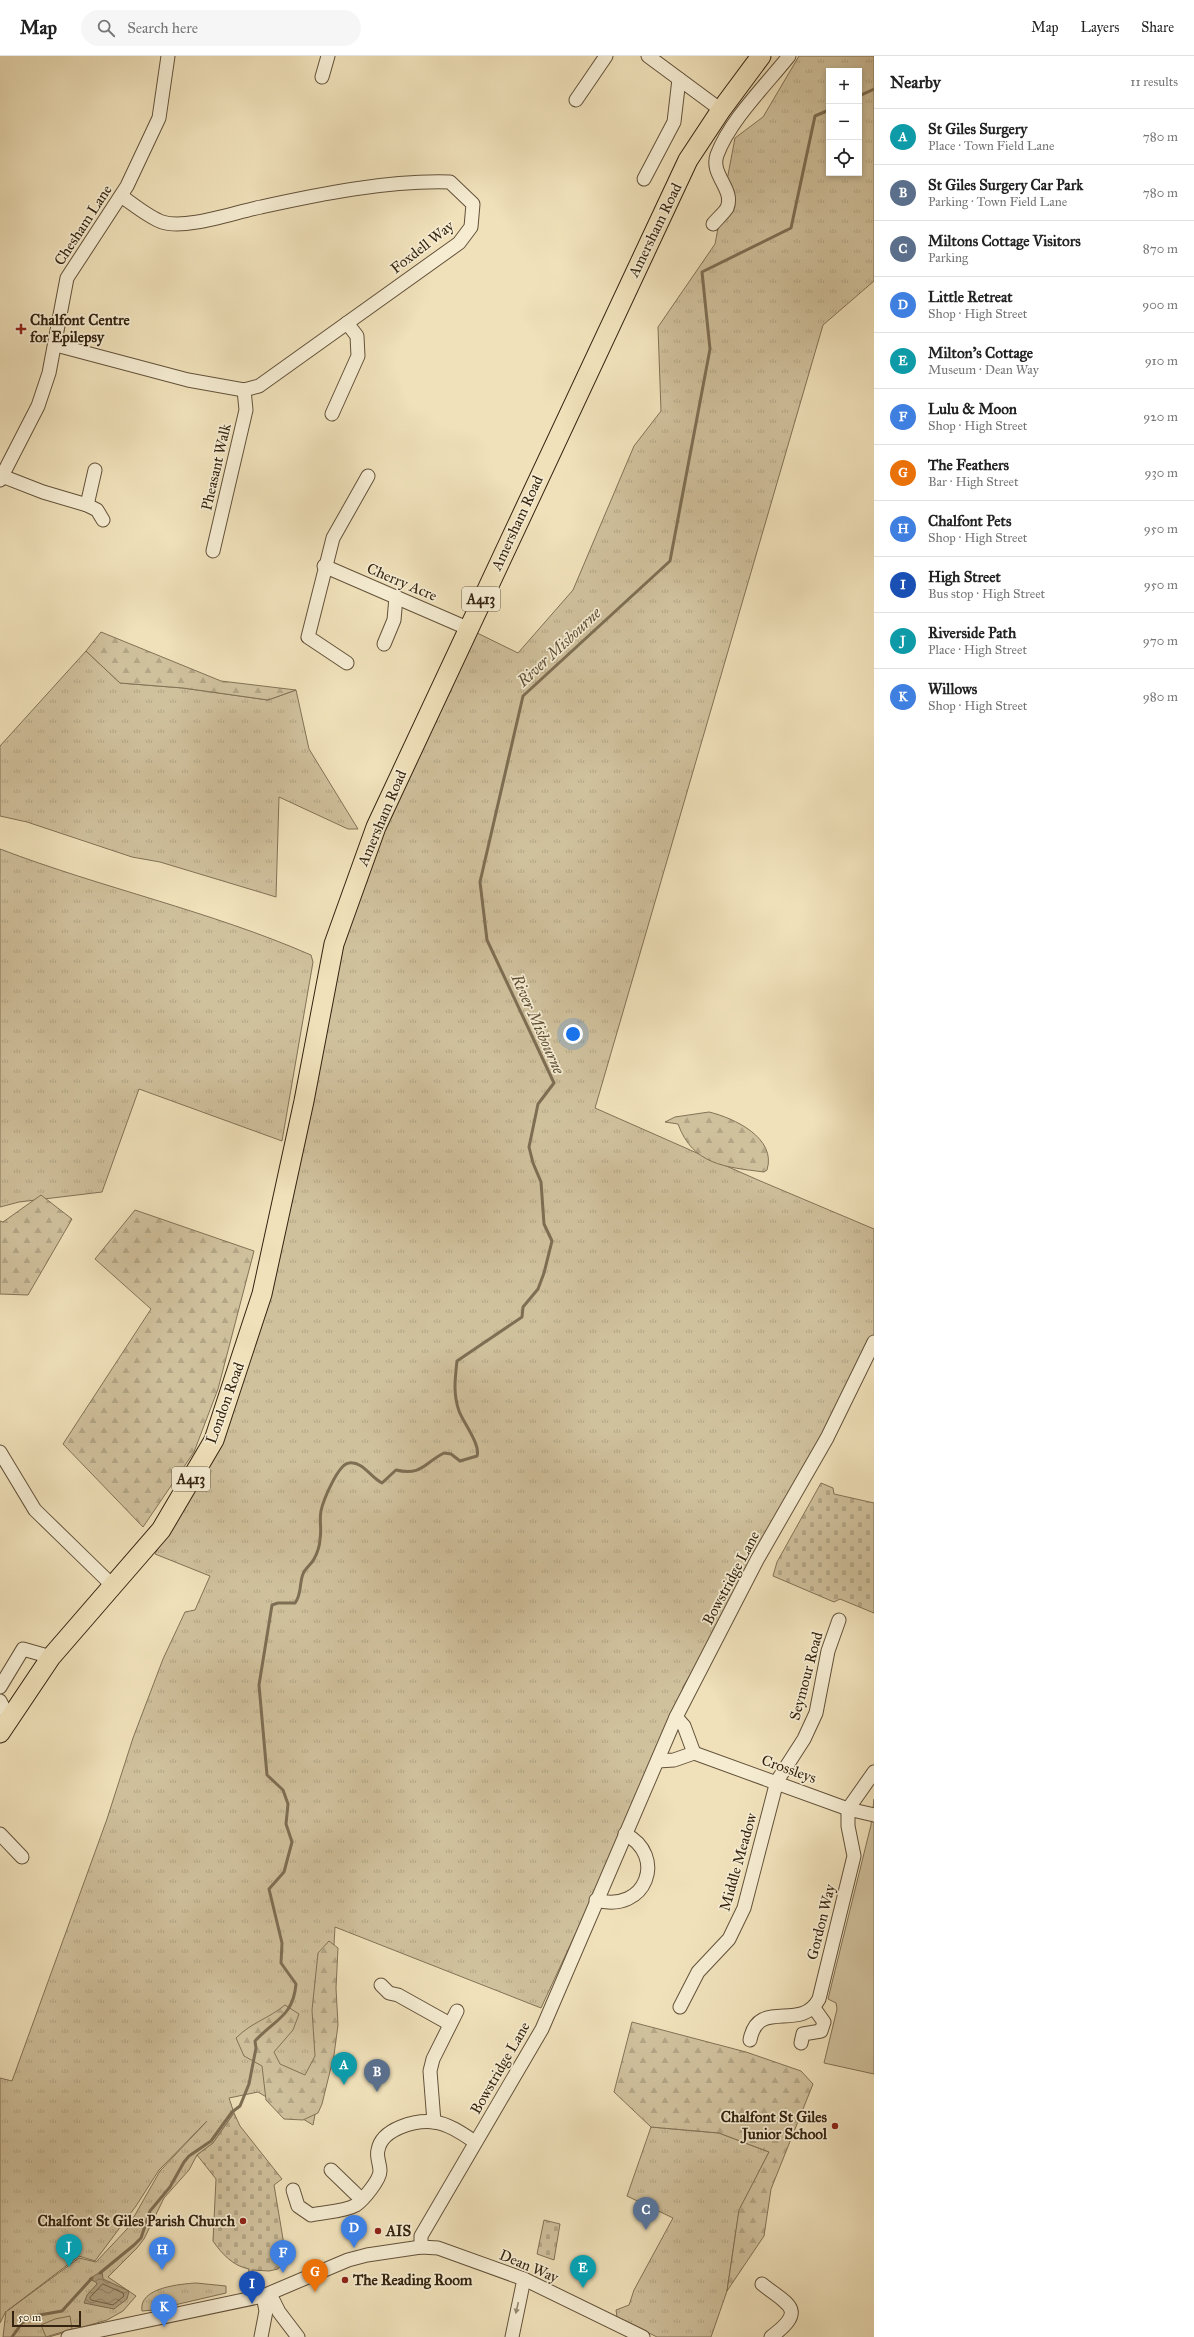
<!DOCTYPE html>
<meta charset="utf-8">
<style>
:root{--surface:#fff;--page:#f6f6f6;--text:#222;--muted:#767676;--line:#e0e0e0;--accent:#8f2418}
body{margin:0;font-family:"IM FELL Great Primer",serif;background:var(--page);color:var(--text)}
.controls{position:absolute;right:12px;top:12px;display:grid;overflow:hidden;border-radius:0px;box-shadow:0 2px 6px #0003}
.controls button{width:36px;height:36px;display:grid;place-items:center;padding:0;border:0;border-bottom:1px solid var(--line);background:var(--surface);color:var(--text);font:20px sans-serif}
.scale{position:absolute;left:12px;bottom:10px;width:69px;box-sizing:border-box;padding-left:4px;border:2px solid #342310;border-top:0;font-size:11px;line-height:14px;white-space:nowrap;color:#342310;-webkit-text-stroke:3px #f5ecd2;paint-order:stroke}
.you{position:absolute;left:573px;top:978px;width:14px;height:14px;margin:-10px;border:3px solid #fff;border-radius:50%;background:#1a73e8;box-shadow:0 0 0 6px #1a73e833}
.badge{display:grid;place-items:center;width:26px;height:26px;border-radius:50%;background:var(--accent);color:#fff;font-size:13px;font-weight:700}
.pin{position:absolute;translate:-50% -33px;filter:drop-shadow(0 1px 2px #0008)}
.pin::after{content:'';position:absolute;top:21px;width:14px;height:12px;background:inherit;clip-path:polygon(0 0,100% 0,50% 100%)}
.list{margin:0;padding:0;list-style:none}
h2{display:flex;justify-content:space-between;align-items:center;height:52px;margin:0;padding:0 16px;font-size:17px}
h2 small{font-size:13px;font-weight:400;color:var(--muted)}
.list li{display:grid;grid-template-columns:26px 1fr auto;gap:12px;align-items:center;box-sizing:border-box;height:56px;padding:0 16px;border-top:1px solid var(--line)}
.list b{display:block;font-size:15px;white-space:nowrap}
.list p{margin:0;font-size:13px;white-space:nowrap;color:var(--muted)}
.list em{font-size:13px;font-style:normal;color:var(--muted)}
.icon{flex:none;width:22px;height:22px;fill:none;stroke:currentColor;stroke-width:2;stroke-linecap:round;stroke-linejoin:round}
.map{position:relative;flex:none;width:874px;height:2281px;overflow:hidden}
header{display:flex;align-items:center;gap:24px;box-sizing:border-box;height:56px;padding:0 20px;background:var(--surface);border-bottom:1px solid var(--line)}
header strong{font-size:19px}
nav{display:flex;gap:22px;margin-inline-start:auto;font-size:14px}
.search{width:280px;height:36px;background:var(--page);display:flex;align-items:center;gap:10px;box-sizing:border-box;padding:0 14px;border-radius:22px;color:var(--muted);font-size:15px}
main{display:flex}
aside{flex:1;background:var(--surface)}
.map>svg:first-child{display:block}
.grass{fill:url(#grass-tufts);stroke:#827256;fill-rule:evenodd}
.forest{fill:url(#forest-firs);stroke:#827256}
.cemetery{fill:url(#cemetery-stones);stroke:#827256}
.green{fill:#d0c19d;stroke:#827256}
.water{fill:url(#water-waves);stroke:#7e6e53}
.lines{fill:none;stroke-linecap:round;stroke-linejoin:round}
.shore{stroke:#726248;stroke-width:1}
.stream{stroke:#7e6e53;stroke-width:3}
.minor-casing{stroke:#63523a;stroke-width:15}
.highway-casing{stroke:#342310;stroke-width:21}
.minor{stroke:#f5ecd2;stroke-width:13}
.highway{stroke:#f0e1ba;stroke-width:19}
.oneway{fill:#948871}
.poi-dot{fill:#8f2418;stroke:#f5ecd2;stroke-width:1.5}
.labels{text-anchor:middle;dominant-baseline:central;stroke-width:3.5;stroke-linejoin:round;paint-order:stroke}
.shield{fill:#f5ecd2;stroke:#6e5f4a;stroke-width:1}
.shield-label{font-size:14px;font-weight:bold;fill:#342310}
.street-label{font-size:15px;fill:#342310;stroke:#f5ecd2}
.poi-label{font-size:15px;font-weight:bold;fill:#342310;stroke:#f5ecd2;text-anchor:start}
.water-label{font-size:16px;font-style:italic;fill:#5f4f37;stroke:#f5ecd2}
</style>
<header>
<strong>Map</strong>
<div class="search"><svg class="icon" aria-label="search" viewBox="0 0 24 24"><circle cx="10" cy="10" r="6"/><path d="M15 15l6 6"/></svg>Search here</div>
<nav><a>Map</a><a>Layers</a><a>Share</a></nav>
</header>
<main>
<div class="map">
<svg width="874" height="2281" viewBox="0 0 874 2281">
<defs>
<pattern id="grass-tufts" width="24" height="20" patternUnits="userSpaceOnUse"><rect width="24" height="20" fill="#d0c19d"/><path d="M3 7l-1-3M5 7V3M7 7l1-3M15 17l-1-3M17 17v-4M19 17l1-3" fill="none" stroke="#b3a686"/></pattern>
<pattern id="forest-firs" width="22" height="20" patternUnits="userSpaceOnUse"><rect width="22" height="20" fill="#d0c19d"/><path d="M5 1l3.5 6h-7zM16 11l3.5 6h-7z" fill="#b3a686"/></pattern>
<pattern id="cemetery-stones" width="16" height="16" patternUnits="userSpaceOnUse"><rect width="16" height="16" fill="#d0c19d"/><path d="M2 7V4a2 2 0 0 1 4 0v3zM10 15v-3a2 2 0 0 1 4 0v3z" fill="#b3a686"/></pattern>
<pattern id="water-waves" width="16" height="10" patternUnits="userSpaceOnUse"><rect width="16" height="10" fill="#b0a080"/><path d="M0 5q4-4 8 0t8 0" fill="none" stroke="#908267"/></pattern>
</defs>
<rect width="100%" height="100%" fill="#f0e1ba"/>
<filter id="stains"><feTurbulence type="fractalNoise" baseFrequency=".005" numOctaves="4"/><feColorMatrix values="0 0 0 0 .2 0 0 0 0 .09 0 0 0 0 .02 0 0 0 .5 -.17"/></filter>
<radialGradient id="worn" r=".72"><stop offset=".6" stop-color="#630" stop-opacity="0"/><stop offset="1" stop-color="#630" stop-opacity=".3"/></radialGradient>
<!-- grass -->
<g class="grass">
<path d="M799,0h75v225l-51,44 -228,783 163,72 116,49v112l-106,201 -85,145 -7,30 -135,291 -206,-81 -7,121 -15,77 -55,-33 -29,6 5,15 -21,30 -16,12 -8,15 -25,28 -20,41 -7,9 -29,29 28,19 -13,15 -16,9 -58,17h-46l3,-26 -6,12v-245l12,3 95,-262 26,-81 30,-79 22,-47 10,-2 15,-34 -55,-22 59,-114 52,-163 68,-333 133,-316 51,25 55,-63 61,-144 27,-35 -3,-84 57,-83 20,-106 28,-21zM829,15h30v102h-30zM207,2065l-47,50 -33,58 -31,33 -17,-4 -72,53 72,-55 16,5 41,-55 23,-36z"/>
<polygon points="86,595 120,627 183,632 268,644 296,634 309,693 358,773 348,773 279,741 276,841 160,806 132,801 27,766 0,760 0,690"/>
<path d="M0,793c102,39 210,62 311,106l2,7 -31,179 -143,-52 -37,103 -83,10 -19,5z"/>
<polygon points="651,2071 719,2077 769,2096 739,2155 727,2235 711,2281 657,2281 617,2261 616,2254 629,2249 634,2234 673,2162 627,2140"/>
<path d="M196,2227l30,3v7l-73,17 -11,1c-4,-24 40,-27 54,-28z"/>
</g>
<!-- forest -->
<g class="forest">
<polygon points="101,576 221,625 296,634 268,644 183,632 120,627 86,595"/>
<path d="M709,1056c25,6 68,26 58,58l-3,2c-39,-5 -71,-7 -86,-48l-13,-2 10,-5z"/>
<polygon points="41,1139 72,1163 28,1239 0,1238 0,1165 3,1166"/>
<polygon points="135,1154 254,1195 218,1333 194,1396 143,1471 63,1388 151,1253 95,1203"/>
<path d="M329,1885l9,7 -2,40 2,37 -4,30 -12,49 -4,9 -15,7 -19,-1 -18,-19 -4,-34 -18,-10 -8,-18c16,-16 32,-19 49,-33l14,9 -6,16 -19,22 6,12 25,11 10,-19 -3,-46 6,-57z"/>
<polygon points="632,1966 746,1996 801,2015 813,2028 771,2133 764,2180 727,2235 739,2154 769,2096 719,2077 651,2071 614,2036"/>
</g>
<!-- cemetery -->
<g class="cemetery">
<polygon points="821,1427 833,1432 834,1438 874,1447 874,1557 840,1543 834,1546 773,1520 777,1506"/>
<path d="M234,2057l6,13 42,53 -8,6 12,72 -8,12 -9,2 -17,-1 -1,7h-3l1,-8c-16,-3 -27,-15 -36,-28l3,-62 -19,-24 16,-12z"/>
<polygon points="544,2164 560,2168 554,2204 537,2198"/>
</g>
<!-- green -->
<g class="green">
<polygon points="874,1743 874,2018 824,2007 837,1953 836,1947 828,1943 871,1769"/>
<polygon points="70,2260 72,2273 46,2281 41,2269 55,2263"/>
</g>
<!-- water -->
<polygon class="water" points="102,2215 103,2223 129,2235 127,2243 114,2253 84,2247 87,2239 97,2228 96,2226 89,2223"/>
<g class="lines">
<!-- shore -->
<polygon class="shore" points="103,2228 123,2237 124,2240 113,2249 91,2244 90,2242"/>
<!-- stream -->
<g class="stream">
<polyline points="859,40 874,33"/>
<path d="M100,2217l34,-28 7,-7 9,-27 20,-24 14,-25 5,-6 22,-15 21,-29 8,-6 9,-22 7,-36 -1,-7c20,-22 38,-24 41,-57l-15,-21 1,-20 -13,-54 15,-17 8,-30 -6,-18 2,-20 -5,-14 -16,-15 -8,-90 13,-80 6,-2h17c7,-9 4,-19 8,-29 2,-6 8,-9 11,-15 3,-5 6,-14 6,-20 2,-9 -1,-19 1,-28 2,-10 17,-47 28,-48 14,-2 22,15 33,20l14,-13c26,6 28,-7 48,-17l7,1 9,7 17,-5c4,-11 -14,-34 -18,-45 -6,-17 -4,-32 -2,-50l65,-44 1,-10 15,-18 6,-16 8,-32 -8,-17 -3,-42 -8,-19 -4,-16 9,-43 16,-21 -67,-143 -7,-58 43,-186 147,-135 40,-212 -8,-77 89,-44 24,-112 14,-6"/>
<polyline points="12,2281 22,2267 34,2260 62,2255 92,2222"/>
</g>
<!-- minor casing -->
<g class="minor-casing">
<g id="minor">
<polyline points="648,0 721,54"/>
<polyline points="322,21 328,0"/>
<polyline points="576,44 606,0"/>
<polyline points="644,123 674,66 679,23"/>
<path d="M713,168c4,-5 11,-11 14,-16 8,-19 -17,-33 -10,-53 13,-35 49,-70 72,-99"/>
<path d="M56,289l132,35 56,10 15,-4 200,-143 12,-16 2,-23 -23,-22c-61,-2 -130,12 -189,25 -26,5 -75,23 -99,15 -14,-5 -29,-18 -41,-26"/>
<polyline points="332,358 358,300 357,280 347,267"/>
<polyline points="2,420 43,436 87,449 97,454 103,464"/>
<polyline points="0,424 38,350 49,317 67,222 127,130 159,62 168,0"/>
<polyline points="87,449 95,414"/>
<polyline points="213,495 246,354 244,334"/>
<polyline points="324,510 467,572"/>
<polyline points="384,588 394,564 396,541"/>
<polyline points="347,607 308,581 333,482 368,420"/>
<polyline points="0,1396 35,1454 112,1529"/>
<polyline points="0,1631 23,1593 51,1601"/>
<polyline points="0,1645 9,1662"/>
<polyline points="676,1661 684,1670 694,1697"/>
<polyline points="658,1705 674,1704 694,1697 848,1753 874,1759"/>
<polyline points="0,1778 22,1801"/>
<path d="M596,1844c51,14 71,-45 29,-66"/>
<polyline points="381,1929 389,1937 398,1939 450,1968"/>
<polyline points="680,1951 698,1916 729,1883 744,1852 777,1725 804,1683 816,1657 828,1595 839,1564"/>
<path d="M750,1984c8,-43 51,-7 69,-41l35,-143 -6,-30v-17l26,-37"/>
<polyline points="801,1987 803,1978 821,1975 824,1966 814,1952"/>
<polyline points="434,2066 430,2015 433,2003 457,1955"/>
<polyline points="331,2114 361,2143"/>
<path d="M293,2134l5,16 13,9c13,-3 33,-3 45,-10 7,-5 24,-25 24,-34 0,-7 -4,-15 -2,-21 4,-22 38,-30 56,-28 15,2 29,12 41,20"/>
<polyline points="421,2191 421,2180 542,1973 676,1661 757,1504 827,1382 874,1286"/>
<path d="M762,2228c26,21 46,25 9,53"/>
<polyline points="270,2238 279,2256 298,2281"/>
<polyline points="68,2281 263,2240 348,2204 367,2199 421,2191 438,2192 524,2223 643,2281"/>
<polyline points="261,2281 266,2255 263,2240"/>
<polyline points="512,2281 524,2223"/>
</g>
</g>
<!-- highway casing -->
<g class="highway-casing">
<polyline id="highway" points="0,1677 51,1601 161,1474 214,1384 262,1238 304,1045 334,888 376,771 688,104 721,54 761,0"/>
</g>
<!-- minor -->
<use href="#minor" class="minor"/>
<!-- highway -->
<use href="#highway" class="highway"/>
</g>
<!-- one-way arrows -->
<defs><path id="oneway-solid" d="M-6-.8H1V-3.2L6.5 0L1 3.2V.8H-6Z"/></defs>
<use class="oneway" href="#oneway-solid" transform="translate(517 2252) rotate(103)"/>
<!-- markers -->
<g class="poi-dot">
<path d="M19 267h4v4h4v4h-4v4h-4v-4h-4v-4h4z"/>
<circle cx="835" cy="2070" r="4"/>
<circle cx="243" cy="2165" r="4"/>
<circle cx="378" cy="2175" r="4"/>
<circle cx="345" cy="2224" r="4"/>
</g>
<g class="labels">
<!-- shield labels -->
<g class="shield">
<rect x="462" y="531" width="38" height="24" rx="3"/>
<rect x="172" y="1411" width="38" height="24" rx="3"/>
</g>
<g class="shield-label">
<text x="481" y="543">A413</text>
<text x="191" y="1423">A413</text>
</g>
<!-- street labels -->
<g class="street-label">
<text transform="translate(83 169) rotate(-57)">Chesham Lane</text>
<text transform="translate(655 174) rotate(-64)">Amersham Road</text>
<text transform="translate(422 191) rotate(-38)">Foxdell Way</text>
<text transform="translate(216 411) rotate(-77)">Pheasant Walk</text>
<text transform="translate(517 467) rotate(-65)">Amersham Road</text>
<text transform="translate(402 526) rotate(23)">Cherry Acre</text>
<text transform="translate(382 762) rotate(-67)">Amersham Road</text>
<text transform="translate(225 1347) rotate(-70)">London Road</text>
<text transform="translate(731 1522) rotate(-62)">Bowstridge Lane</text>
<text transform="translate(806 1620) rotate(-75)">Seymour Road</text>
<text transform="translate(789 1713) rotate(20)">Crossleys</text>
<text transform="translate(738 1806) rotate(-74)">Middle Meadow</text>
<text transform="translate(821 1866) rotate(-76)">Gordon Way</text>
<text transform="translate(500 2012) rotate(-60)">Bowstridge Lane</text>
<text transform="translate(529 2210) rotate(23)">Dean Way</text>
</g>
<!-- poi labels -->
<g class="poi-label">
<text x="30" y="264">Chalfont Centre<tspan x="30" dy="17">for Epilepsy</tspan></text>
<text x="827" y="2061" text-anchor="end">Chalfont St Giles<tspan x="827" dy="17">Junior School</tspan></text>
<text x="235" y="2165" text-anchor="end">Chalfont St Giles Parish Church</text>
<text x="386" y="2175">AIS</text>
<text x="353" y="2224">The Reading Room</text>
</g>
<!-- water labels -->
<g class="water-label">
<text transform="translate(559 591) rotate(-43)">River Misbourne</text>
<text transform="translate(538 968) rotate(66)">River Misbourne</text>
</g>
</g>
<rect width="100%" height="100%" filter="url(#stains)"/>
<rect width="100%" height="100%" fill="url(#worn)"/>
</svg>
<div class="controls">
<button>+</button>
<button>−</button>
<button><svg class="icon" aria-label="locate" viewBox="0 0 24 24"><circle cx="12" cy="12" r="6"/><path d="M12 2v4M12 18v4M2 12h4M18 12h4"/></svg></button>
</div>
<div class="scale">50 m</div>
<div class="you"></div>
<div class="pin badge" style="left:344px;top:2029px;background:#0f9aa8">A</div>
<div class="pin badge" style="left:377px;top:2036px;background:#5c6f8a">B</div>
<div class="pin badge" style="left:646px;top:2174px;background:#5c6f8a">C</div>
<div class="pin badge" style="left:354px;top:2192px;background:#3f7fe0">D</div>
<div class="pin badge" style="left:583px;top:2232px;background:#0f9aa8">E</div>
<div class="pin badge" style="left:283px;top:2217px;background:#3f7fe0">F</div>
<div class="pin badge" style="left:315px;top:2236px;background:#e8710a">G</div>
<div class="pin badge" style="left:162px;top:2214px;background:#3f7fe0">H</div>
<div class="pin badge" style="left:252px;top:2248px;background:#1a4fb4">I</div>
<div class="pin badge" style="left:69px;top:2211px;background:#0f9aa8">J</div>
<div class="pin badge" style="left:164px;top:2271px;background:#3f7fe0">K</div>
</div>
<aside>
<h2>Nearby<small>11 results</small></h2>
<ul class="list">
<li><span class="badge" style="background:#0f9aa8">A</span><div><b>St Giles Surgery</b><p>Place · Town Field Lane</p></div><em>780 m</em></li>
<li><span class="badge" style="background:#5c6f8a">B</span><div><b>St Giles Surgery Car Park</b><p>Parking · Town Field Lane</p></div><em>780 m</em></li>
<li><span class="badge" style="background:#5c6f8a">C</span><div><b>Miltons Cottage Visitors</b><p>Parking</p></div><em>870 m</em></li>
<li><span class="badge" style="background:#3f7fe0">D</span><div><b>Little Retreat</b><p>Shop · High Street</p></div><em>900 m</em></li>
<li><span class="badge" style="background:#0f9aa8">E</span><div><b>Milton's Cottage</b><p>Museum · Dean Way</p></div><em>910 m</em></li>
<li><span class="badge" style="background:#3f7fe0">F</span><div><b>Lulu &amp; Moon</b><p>Shop · High Street</p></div><em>920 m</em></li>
<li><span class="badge" style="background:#e8710a">G</span><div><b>The Feathers</b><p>Bar · High Street</p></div><em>930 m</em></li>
<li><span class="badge" style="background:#3f7fe0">H</span><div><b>Chalfont Pets</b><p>Shop · High Street</p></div><em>950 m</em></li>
<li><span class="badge" style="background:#1a4fb4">I</span><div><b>High Street</b><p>Bus stop · High Street</p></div><em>950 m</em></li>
<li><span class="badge" style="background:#0f9aa8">J</span><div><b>Riverside Path</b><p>Place · High Street</p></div><em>970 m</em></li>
<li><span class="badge" style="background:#3f7fe0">K</span><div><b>Willows</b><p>Shop · High Street</p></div><em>980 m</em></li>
</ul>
</aside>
</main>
